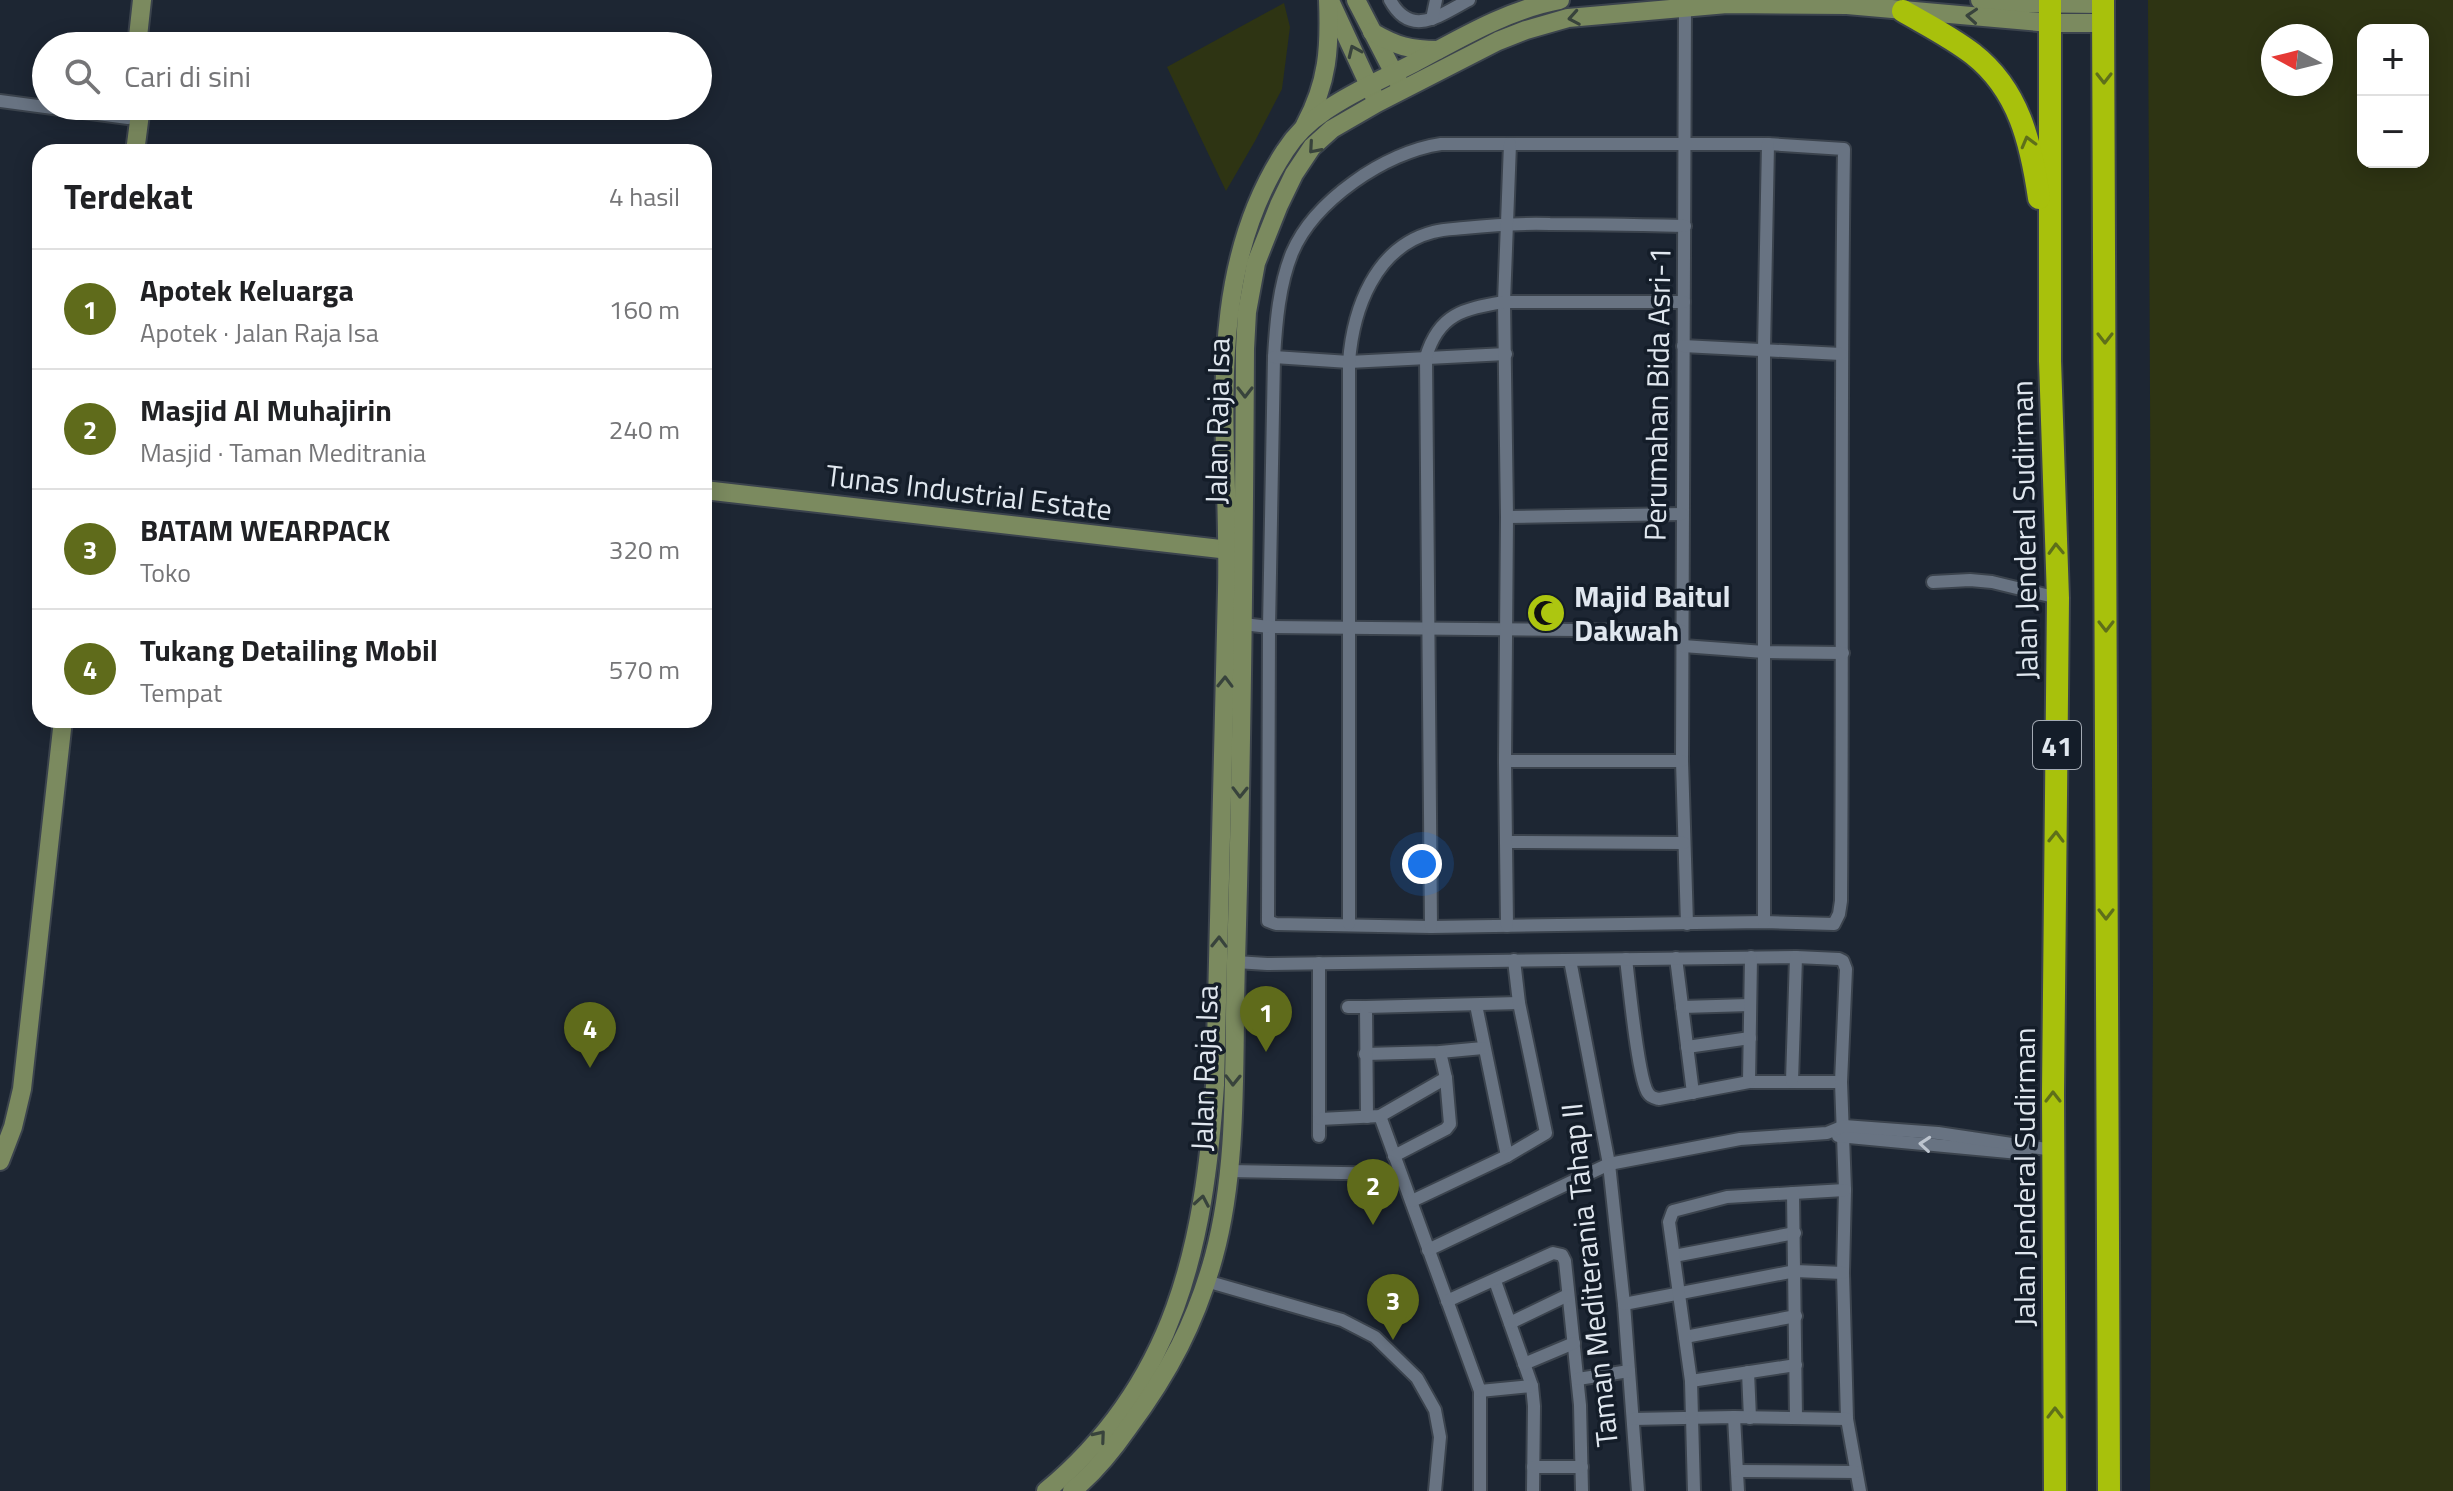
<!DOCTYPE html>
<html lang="id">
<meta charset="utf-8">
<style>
:root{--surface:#fff;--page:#f2f2f2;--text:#202124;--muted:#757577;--line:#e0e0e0;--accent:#5f6b1b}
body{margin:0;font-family:"Titillium Web",sans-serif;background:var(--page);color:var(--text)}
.controls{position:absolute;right:24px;top:24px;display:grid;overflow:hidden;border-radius:16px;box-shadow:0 4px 20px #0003}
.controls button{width:72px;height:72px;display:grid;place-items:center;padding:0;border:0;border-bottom:2px solid var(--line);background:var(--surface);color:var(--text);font:40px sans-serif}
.compass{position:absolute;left:2261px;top:24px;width:72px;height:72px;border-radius:50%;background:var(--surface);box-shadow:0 4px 20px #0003;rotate:277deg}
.you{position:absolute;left:1422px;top:864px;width:28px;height:28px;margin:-20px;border:6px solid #fff;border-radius:50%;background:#1a73e8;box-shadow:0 0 0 12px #1a73e833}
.badge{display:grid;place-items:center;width:52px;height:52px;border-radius:50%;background:var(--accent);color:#fff;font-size:26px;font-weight:700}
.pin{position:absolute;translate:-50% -66px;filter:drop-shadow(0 2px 4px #0008)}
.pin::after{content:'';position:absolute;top:42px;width:28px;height:24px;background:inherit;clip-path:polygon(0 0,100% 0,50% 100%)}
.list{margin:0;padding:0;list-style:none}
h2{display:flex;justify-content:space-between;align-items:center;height:104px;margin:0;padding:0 32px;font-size:34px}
h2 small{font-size:26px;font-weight:400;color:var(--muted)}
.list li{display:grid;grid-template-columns:52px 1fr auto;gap:24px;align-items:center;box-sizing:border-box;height:120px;padding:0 32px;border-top:2px solid var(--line)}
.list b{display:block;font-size:30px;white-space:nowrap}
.list p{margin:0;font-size:26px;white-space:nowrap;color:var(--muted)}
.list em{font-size:26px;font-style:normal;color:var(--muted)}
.icon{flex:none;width:44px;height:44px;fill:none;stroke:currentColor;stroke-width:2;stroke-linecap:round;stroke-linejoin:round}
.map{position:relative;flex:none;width:2453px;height:1491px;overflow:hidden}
.search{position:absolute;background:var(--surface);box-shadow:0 4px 20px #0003;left:32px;top:32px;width:680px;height:88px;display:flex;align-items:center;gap:20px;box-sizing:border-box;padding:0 28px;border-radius:44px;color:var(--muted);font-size:30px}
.panel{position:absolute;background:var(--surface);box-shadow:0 4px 20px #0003;left:32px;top:144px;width:680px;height:584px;border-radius:24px}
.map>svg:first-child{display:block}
.green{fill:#2e3413;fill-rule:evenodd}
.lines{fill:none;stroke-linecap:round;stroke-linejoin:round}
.street-casing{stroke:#3b434d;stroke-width:16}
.secondary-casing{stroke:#3b434d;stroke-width:22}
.highway-casing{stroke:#3b434d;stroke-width:26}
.street{stroke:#687382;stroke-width:12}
.secondary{stroke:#7b8a5f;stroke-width:18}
.highway{stroke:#a8c10c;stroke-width:22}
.oneway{stroke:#38433c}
.oneway2{stroke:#5e6f1a}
.oneway3{stroke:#bcc4ce}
.labels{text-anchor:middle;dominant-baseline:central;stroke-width:7;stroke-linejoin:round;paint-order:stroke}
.shield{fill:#141d29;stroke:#a3aab4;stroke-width:2}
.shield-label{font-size:28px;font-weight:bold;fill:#e0e7ef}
.street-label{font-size:30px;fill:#e0e7ef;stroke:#141d29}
.poi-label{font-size:30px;font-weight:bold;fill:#e0e7ef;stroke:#141d29;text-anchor:start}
</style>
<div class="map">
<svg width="2453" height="1491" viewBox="0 0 2453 1491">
<rect width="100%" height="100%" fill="#1d2633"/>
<!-- green -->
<g class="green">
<path d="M2148,0h305v1491h-303l3,-507zM2363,30h60v132h-60zM2321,36v48h-48v-48z"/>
<polygon points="1284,3 1290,27 1282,89 1255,141 1226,191 1167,67"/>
</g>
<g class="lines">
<!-- street casing -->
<g class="street-casing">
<g id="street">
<path d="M1390,0c21,39 50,15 79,0"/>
<polyline points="1685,7 1682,761 1687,924"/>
<polyline points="1432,19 1436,0"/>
<polyline points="0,101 128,118"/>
<path d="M1441,144h327l76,5c-4,250 -1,501 -3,752l-2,13 -5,10 -70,-2 -333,5 -155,-3 -8,-3 1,-294 5,-270c2,-34 5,-72 18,-104 22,-52 93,-101 149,-109z"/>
<polyline points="1683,346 1841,354"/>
<polyline points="1274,357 1349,362 1506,354"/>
<polyline points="1507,517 1682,514"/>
<polyline points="1933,582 1970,580 1992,582 2058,598"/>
<polyline points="1243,624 1269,627 1682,631"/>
<polyline points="1683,646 1764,652 1843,653"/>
<polyline points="1505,761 1682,761"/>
<polyline points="1507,842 1684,843"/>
<polyline points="1764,922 1764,349 1768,144"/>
<path d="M1349,924v-562c4,-53 26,-115 84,-130 10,-3 21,-3 31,-4 29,-3 56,-5 86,-4 45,0 90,1 135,2"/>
<polyline points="1507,926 1505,761 1507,517 1504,302 1510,144"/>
<path d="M1431,927l-5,-570c13,-44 38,-48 78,-55h180"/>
<polyline points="1676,958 1693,1093"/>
<path d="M1626,959c3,24 12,120 22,134 3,5 7,5 11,6l90,-17h92"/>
<polyline points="1570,960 1609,1164 1624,1304 1638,1491"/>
<polyline points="1236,962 1267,964 1796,957 1839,959 1843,961 1846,969 1841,1082 1845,1190 1843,1273 1847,1419 1860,1491"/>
<polyline points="1319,963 1319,1136"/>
<polyline points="1476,1005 1507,1156"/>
<polyline points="1348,1007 1366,1007"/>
<polyline points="1682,1007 1750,1005"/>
<polyline points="1687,1047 1750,1038"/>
<polyline points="1365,1054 1440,1052 1483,1048"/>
<polyline points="1792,1081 1796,957"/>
<polyline points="1749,1082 1751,957"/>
<polyline points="1380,1116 1480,1391 1480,1491"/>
<polyline points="1367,1117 1366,1007 1519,1003"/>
<polyline points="1320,1119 1380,1116 1446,1078"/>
<polyline points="1838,1136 2019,1153 2029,1148"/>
<polyline points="1394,1156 1446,1129 1450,1124 1446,1078 1440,1052"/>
<polyline points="1228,1171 1400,1174"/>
<polyline points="1793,1193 1845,1190"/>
<polyline points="1412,1201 1507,1156 1546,1133 1519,1003 1514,960"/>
<polyline points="1428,1250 1609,1164 1740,1139 1827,1133 1844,1126 1938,1133 2053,1150"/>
<polyline points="1674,1256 1795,1233"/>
<polyline points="1206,1281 1342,1320 1375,1337 1417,1378 1435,1410 1440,1437 1435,1491"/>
<polyline points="1495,1281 1532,1386 1534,1406 1533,1491"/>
<polyline points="1447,1301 1553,1253 1562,1255 1565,1261 1580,1405 1582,1491"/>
<polyline points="1624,1304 1795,1271 1843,1273"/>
<polyline points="1510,1323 1568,1295"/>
<polyline points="1685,1337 1796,1316"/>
<polyline points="1524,1364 1574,1343"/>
<polyline points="1748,1372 1750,1418"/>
<polyline points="1578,1379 1629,1371"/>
<polyline points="1691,1381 1796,1365"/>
<polyline points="1480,1391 1532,1386"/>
<polyline points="1734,1417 1738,1491"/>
<polyline points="1633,1419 1734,1417 1847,1419"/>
<polyline points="1533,1467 1582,1467"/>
<polyline points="1737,1471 1856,1472"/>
<polyline points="1694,1491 1691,1381 1669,1222 1673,1211 1727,1197 1793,1193 1796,1418"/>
</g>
</g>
<!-- secondary casing -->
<g class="secondary-casing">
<g id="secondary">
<polyline points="1356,0 1399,83"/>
<polyline points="1980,0 2015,3 2103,4"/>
<polyline points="1331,3 1374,96"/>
<path d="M1372,32c24,14 38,18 66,18"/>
<polyline points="137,46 142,0"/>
<path d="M1305,125c23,-43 25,-77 23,-125"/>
<polyline points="135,152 141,106"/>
<polyline points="704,490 1238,551"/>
<polyline points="0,1161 13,1127 22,1089 63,720"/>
<path d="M1046,1491c130,-108 158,-246 169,-406 4,-165 8,-330 12,-495 4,-147 -28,-308 58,-439 10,-16 25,-30 40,-40 27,-19 60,-33 89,-48 47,-25 93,-53 146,-63"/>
<path d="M1072,1491c22,-18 40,-40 56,-63 41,-55 68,-106 86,-172 25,-91 19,-201 22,-295 6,-204 8,-408 9,-612l2,-37 9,-49 23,-58 15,-31 18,-27 20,-18 45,-26 121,-62 28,-11 42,-12 159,-14 120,1 203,18h53"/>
</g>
</g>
<!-- highway casing -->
<g class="highway-casing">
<g id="highway">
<polyline points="2050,0 2050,361 2058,598 2053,1093 2055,1491"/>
<polyline points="2103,0 2109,1491"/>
<path d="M1903,11c24,14 48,26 70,43 46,36 58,89 66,144"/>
</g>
</g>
<!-- street -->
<use href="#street" class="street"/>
<!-- secondary -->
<use href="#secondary" class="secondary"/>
<!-- highway -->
<use href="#highway" class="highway"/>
</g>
<!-- one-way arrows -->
<defs><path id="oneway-chevron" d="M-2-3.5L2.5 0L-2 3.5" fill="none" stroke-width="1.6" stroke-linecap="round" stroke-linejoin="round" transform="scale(2)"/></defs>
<g class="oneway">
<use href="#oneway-chevron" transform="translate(1972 16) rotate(-176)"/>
<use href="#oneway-chevron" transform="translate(1574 18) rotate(170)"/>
<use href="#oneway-chevron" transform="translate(1354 51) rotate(-114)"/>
<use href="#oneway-chevron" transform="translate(1314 148) rotate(131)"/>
<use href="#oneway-chevron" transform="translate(1245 392) rotate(90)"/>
<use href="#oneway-chevron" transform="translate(1225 682) rotate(-89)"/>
<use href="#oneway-chevron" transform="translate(1240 792) rotate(91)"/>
<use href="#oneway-chevron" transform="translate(1219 942) rotate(-89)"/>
<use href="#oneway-chevron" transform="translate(1233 1080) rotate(91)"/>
<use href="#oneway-chevron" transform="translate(1202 1201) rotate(-80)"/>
<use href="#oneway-chevron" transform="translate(1100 1436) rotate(-50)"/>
</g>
<g class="oneway2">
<use href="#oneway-chevron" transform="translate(2104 78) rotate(90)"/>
<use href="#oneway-chevron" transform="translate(2028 142) rotate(-105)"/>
<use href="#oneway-chevron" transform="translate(2105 338) rotate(90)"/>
<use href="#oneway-chevron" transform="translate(2056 549) rotate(-92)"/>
<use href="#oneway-chevron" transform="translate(2106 626) rotate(90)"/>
<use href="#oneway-chevron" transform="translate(2056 837) rotate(-89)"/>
<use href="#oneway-chevron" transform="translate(2106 914) rotate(90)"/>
<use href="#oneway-chevron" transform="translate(2053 1097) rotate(-90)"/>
<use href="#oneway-chevron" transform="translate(2055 1413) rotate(-90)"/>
</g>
<use class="oneway3" href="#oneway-chevron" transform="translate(1925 1144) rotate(-175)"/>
<!-- icons -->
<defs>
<g id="mosque-disc" transform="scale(2)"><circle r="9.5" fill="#adc610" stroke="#141d29"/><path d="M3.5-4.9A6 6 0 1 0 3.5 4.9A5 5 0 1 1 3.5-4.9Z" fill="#111"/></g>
</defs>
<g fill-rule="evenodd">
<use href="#mosque-disc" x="1546" y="613"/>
</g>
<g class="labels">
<!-- shield labels -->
<rect class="shield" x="2033" y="721" width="48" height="48" rx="6"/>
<g class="shield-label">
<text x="2057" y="745">41</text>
</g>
<!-- street labels -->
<g class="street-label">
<text transform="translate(1657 394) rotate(-89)">Perumahan Bida Asri-1</text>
<text transform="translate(1217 421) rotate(-89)">Jalan Raja Isa</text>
<text transform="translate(969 492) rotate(7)">Tunas Industrial Estate</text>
<text transform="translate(2024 530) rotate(-91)">Jalan Jenderal Sudirman</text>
<text transform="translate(1204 1068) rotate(-88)">Jalan Raja Isa</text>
<text transform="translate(2024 1177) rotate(-90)">Jalan Jenderal Sudirman</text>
<text transform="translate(1589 1275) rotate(-96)">Taman Mediterania Tahap II</text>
</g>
<!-- poi labels -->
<g class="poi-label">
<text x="1574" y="596">Majid Baitul<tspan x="1574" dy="34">Dakwah</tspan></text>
</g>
</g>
</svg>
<div class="controls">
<button>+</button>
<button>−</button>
</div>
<svg class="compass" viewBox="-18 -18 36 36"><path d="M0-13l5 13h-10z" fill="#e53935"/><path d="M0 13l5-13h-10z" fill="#757577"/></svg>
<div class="you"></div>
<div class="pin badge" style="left:1266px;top:1052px">1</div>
<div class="pin badge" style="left:1373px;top:1225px">2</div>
<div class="pin badge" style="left:1393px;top:1340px">3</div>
<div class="pin badge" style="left:590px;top:1068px">4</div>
<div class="search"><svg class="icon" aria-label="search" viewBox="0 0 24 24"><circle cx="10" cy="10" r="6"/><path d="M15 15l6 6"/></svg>Cari di sini</div>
<section class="panel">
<h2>Terdekat<small>4 hasil</small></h2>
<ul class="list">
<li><span class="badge">1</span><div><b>Apotek Keluarga</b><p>Apotek · Jalan Raja Isa</p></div><em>160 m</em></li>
<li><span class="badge">2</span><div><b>Masjid Al Muhajirin</b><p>Masjid · Taman Meditrania</p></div><em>240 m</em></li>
<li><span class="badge">3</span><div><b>BATAM WEARPACK</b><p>Toko</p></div><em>320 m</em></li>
<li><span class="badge">4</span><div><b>Tukang Detailing Mobil</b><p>Tempat</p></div><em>570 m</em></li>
</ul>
</section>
</div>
